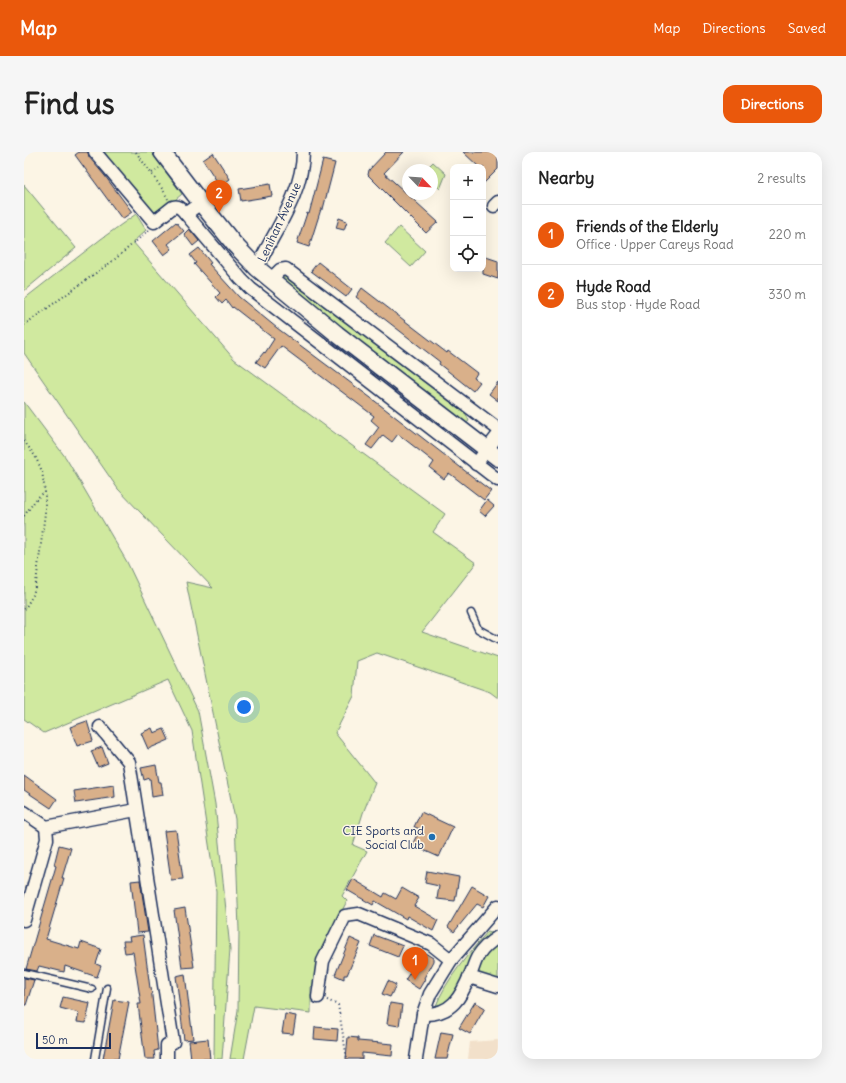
<!DOCTYPE html>
<meta charset="utf-8">
<style>
:root{--surface:#fff;--page:#f6f6f6;--text:#222;--muted:#767676;--line:#e0e0e0;--accent:#ea580c}
body{margin:0;font-family:Delius,sans-serif;background:var(--page);color:var(--text)}
.controls{position:absolute;right:12px;top:12px;display:grid;overflow:hidden;border-radius:8px;box-shadow:0 4px 16px #0002}
.controls button{width:36px;height:36px;display:grid;place-items:center;padding:0;border:0;border-bottom:1px solid var(--line);background:var(--surface);color:var(--text);font:20px sans-serif}
.compass{position:absolute;left:378px;top:12px;width:36px;height:36px;border-radius:50%;background:var(--surface);box-shadow:0 4px 16px #0002;rotate:115deg}
.scale{position:absolute;left:12px;bottom:10px;width:75px;box-sizing:border-box;padding-left:4px;border:2px solid #1b2f5e;border-top:0;font-size:11px;line-height:14px;white-space:nowrap;color:#1b2f5e;-webkit-text-stroke:3px #fcf5e5;paint-order:stroke}
.you{position:absolute;left:220px;top:555px;width:14px;height:14px;margin:-10px;border:3px solid #fff;border-radius:50%;background:#1a73e8;box-shadow:0 0 0 6px #1a73e833}
.badge{display:grid;place-items:center;width:26px;height:26px;border-radius:50%;background:var(--accent);color:#fff;font-size:13px;font-weight:700}
.pin{position:absolute;translate:-50% -33px;filter:drop-shadow(0 1px 2px #0008)}
.pin::after{content:'';position:absolute;top:21px;width:14px;height:12px;background:inherit;clip-path:polygon(0 0,100% 0,50% 100%)}
.list{margin:0;padding:0;list-style:none}
h2{display:flex;justify-content:space-between;align-items:center;height:52px;margin:0;padding:0 16px;font-size:17px}
h2 small{font-size:13px;font-weight:400;color:var(--muted)}
.list li{display:grid;grid-template-columns:26px 1fr auto;gap:12px;align-items:center;box-sizing:border-box;height:60px;padding:0 16px;border-top:1px solid var(--line)}
.list b{display:block;font-size:15px;white-space:nowrap}
.list p{margin:0;font-size:13px;white-space:nowrap;color:var(--muted)}
.list em{font-size:13px;font-style:normal;color:var(--muted)}
.icon{flex:none;width:22px;height:22px;fill:none;stroke:currentColor;stroke-width:2;stroke-linecap:round;stroke-linejoin:round}
.map{position:relative;flex:none;width:474px;height:907px;overflow:hidden;border-radius:12px}
header{display:flex;align-items:center;gap:24px;box-sizing:border-box;height:56px;padding:0 20px;background:var(--accent);color:#fff}
header strong{font-size:19px}
nav{display:flex;gap:22px;margin-inline-start:auto;font-size:14px}
.intro{display:flex;align-items:center;justify-content:space-between;box-sizing:border-box;height:96px;padding:0 24px}
h1{margin:0;font-size:28px}
.button{padding:10px 18px;border-radius:12px;background:var(--accent);color:#fff;font-size:14px;font-weight:700}
main{display:flex;gap:24px;padding:0 24px}
aside{flex:1;background:var(--surface);border-radius:12px;box-shadow:0 4px 16px #0002}
.map>svg:first-child{display:block}
.built{fill:#f2e0ca}
.green{fill:#d0e99f;stroke:#768c7e}
.building{fill:#d9b08a;stroke:#1b2f5e}
.lines{fill:none;stroke-linecap:round;stroke-linejoin:round}
.lane-casing{stroke:#1b2f5e;stroke-width:9}
.street-casing{stroke:#1b2f5e;stroke-width:15}
.secondary-casing{stroke:#1b2f5e;stroke-width:19}
.path{stroke:#1b2f5e;stroke-width:2;stroke-dasharray:1 3;stroke-linecap:butt}
.lane{stroke:#fcf5e5;stroke-width:6}
.street{stroke:#fcf5e5;stroke-width:12}
.secondary{stroke:#fcf5e5;stroke-width:16}
.poi-dot{fill:#1f6fb2;stroke:#fcf5e5;stroke-width:1.5}
.labels{text-anchor:middle;dominant-baseline:central;stroke-width:3;stroke-linejoin:round;paint-order:stroke}
.street-label{font-size:12px;fill:#1b2f5e;stroke:#fcf5e5}
.poi-label{font-size:12px;fill:#1b2f5e;stroke:#fcf5e5;text-anchor:end}
</style>
<header>
<strong>Map</strong>
<nav><a>Map</a><a>Directions</a><a>Saved</a></nav>
</header>
<div class="intro"><h1>Find us</h1><a class="button">Directions</a></div>
<main>
<div class="map">
<svg width="474" height="907" viewBox="0 0 474 907">
<rect width="100%" height="100%" fill="#fcf5e5"/>
<filter id="ink" filterUnits="userSpaceOnUse"><feTurbulence type="fractalNoise" baseFrequency=".025" numOctaves="2"/><feDisplacementMap in="SourceGraphic" scale="8" xChannelSelector="R" yChannelSelector="G"/><feConvolveMatrix kernelMatrix="1 2 1 2 8 2 1 2 1" color-interpolation-filters="sRGB"/></filter>
<g filter="url(#ink)">
<!-- built -->
<polygon class="built" points="474,888 474,907 444,907 446,890"/>
<!-- green -->
<g class="green">
<polygon points="80,0 127,0 158,42 145,53 128,61 120,54"/>
<polygon points="409,10 422,22 416,37 408,29 408,18 401,18"/>
<polygon points="0,33 52,96 0,139"/>
<polygon points="112,62 122,78 109,90 210,207 421,362 409,380 452,411 398,480 474,506 474,546 466,540 353,501 333,509 330,544 311,581 351,631 339,661 329,693 343,699 318,744 323,749 298,798 292,831 287,835 287,861 230,854 220,907 206,907 214,858 215,778 211,667 162,430 189,436 94,337 0,201 0,147 77,87"/>
<polygon points="375,75 401,99 387,115 361,91"/>
<polygon points="260,124 442,262 445,269 441,272 327,184 258,126"/>
<polygon points="0,250 42,306 103,410 174,559 191,652 206,797 198,907 190,907 192,739 168,579 144,528 20,581 0,567"/>
<path d="M464,779l5,2 -18,21 -20,40 -9,10 -11,4c11,-29 33,-53 53,-77z"/>
<path d="M474,788v40l-20,-6c-1,-11 12,-26 20,-34z"/>
</g>
<!-- building -->
<g class="building">
<polygon points="55,0 64,0 65,5 81,24 108,60 98,67 51,3"/>
<polygon points="362,0 380,0 360,21 414,70 402,81 344,23 345,18"/>
<polygon points="439,0 474,0 474,17 459,32 459,15 455,15"/>
<polygon points="189,1 206,27 196,34 179,8"/>
<polygon points="299,8 311,11 299,57 297,57 285,95 273,91 283,61 285,62"/>
<polygon points="246,32 248,44 217,49 215,37"/>
<polygon points="315,66 323,69 320,78 312,76"/>
<polygon points="152,70 160,79 144,92 148,97 140,103 129,89"/>
<polygon points="165,77 175,89 169,94 160,82"/>
<polygon points="175,96 187,111 185,112 215,145 253,176 347,246 467,339 460,348 425,321 420,327 406,316 410,310 374,282 368,290 359,283 348,297 342,293 355,275 347,268 350,264 257,194 241,216 232,210 240,200 241,201 250,187 209,155 208,156 202,148 198,152 192,145 196,141 170,112 172,111 166,103"/>
<polygon points="459,104 474,109 474,127 459,122"/>
<polygon points="294,110 328,137 322,145 287,119"/>
<polygon points="338,136 423,201 424,199 453,221 450,226 456,230 449,239 415,212 416,210 332,145"/>
<polygon points="474,230 474,249 465,242"/>
<polygon points="463,348 470,354 461,364 455,359"/>
<polygon points="63,569 69,589 53,594 46,575"/>
<polygon points="128,576 130,581 140,577 145,588 124,597 117,581"/>
<polygon points="78,595 84,611 74,615 67,599"/>
<polygon points="132,613 135,630 137,630 139,643 128,645 126,626 120,628 117,616"/>
<polygon points="0,623 33,647 27,656 0,638"/>
<polygon points="90,633 91,645 52,651 50,639"/>
<polygon points="397,660 429,675 415,705 388,693 396,677 390,675"/>
<polygon points="152,678 159,727 147,728 140,679"/>
<polygon points="35,693 47,696 38,726 40,726 22,787 55,797 57,790 77,797 72,812 77,814 73,825 41,814 40,820 15,814 13,819 2,817 32,714 30,713"/>
<polygon points="403,719 435,725 431,749 413,747 415,734 401,731"/>
<polygon points="329,727 359,745 361,741 372,747 378,736 395,746 390,754 414,768 409,779 383,764 382,767 351,749 349,753 323,738"/>
<polygon points="116,728 124,780 113,781 107,729"/>
<polygon points="448,734 465,744 459,755 453,752 430,780 424,775"/>
<polygon points="161,756 170,815 158,816 150,758"/>
<polygon points="119,783 126,836 127,835 134,898 130,899 131,907 121,907 114,852 117,852 109,800 101,801 99,789 106,789 105,785"/>
<polygon points="350,783 379,794 374,805 346,794"/>
<polygon points="326,786 337,791 323,823 320,823 320,827 311,823"/>
<polygon points="401,801 409,806 409,809 400,826 401,827 395,837 381,828 387,819 389,820"/>
<polygon points="161,822 169,887 160,888 152,824"/>
<polygon points="0,826 10,828 2,853 0,853"/>
<polygon points="364,829 372,833 366,845 358,842"/>
<polygon points="39,845 66,851 62,871 53,870 55,861 36,856"/>
<polygon points="90,848 105,850 94,907 79,907"/>
<polygon points="451,850 461,856 446,882 435,876"/>
<polygon points="366,851 378,853 375,874 363,872"/>
<polygon points="261,862 272,864 269,882 258,881"/>
<polygon points="291,875 314,877 313,889 290,887"/>
<polygon points="417,880 429,882 423,907 411,907"/>
<polygon points="324,885 334,886 334,889 369,892 368,904 338,901 338,907 322,907"/>
<polygon points="184,887 186,907 167,907 165,889"/>
</g>
<g class="lines">
<!-- lane casing -->
<g class="lane-casing">
<g id="lane">
<polyline points="447,461 454,477 474,488"/>
<polyline points="0,821 68,837"/>
<polyline points="71,907 83,836"/>
</g>
</g>
<!-- street casing -->
<g class="street-casing">
<g id="street">
<path d="M71,0l59,70 19,-15c7,-2 9,3 13,7l15,-11"/>
<polyline points="470,54 474,50"/>
<polyline points="162,62 217,127 227,137 474,328"/>
<path d="M233,116c17,-37 46,-74 46,-116"/>
<polyline points="251,123 256,118 262,117 474,277"/>
<polyline points="452,312 474,283"/>
<polyline points="76,575 105,610 149,890 143,893 143,907"/>
<polyline points="0,660 22,675 112,658"/>
<polyline points="0,768 23,687 22,675"/>
<polyline points="445,825 474,834"/>
<polyline points="294,845 299,809 321,764 335,762 407,792 427,808"/>
<path d="M399,862c29,1 38,-17 48,-41 2,-5 4,-12 7,-17 5,-8 12,-14 20,-19"/>
<polyline points="392,907 399,862 406,842 427,808 474,754"/>
</g>
</g>
<!-- secondary casing -->
<g class="secondary-casing">
<polyline id="secondary" points="138,0 177,51 210,92 233,116 313,182 474,306"/>
</g>
<!-- path -->
<g class="path">
<polyline points="112,0 139,38 144,47"/>
<polyline points="128,21 135,16"/>
<polyline points="0,173 90,108 125,78"/>
<polyline points="0,289 11,304 18,319 21,340 21,361 12,431 9,443 0,458"/>
<polyline points="0,364 13,346 21,340"/>
<polyline points="303,848 314,853 323,907"/>
</g>
<!-- lane -->
<use href="#lane" class="lane"/>
<!-- street -->
<use href="#street" class="street"/>
<!-- secondary -->
<use href="#secondary" class="secondary"/>
</g>
</g>
<!-- markers -->
<circle class="poi-dot" cx="408" cy="685" r="4"/>
<g class="labels">
<!-- street labels -->
<g class="street-label">
<text transform="translate(255 70) rotate(-65)">Lenihan Avenue</text>
</g>
<!-- poi labels -->
<g class="poi-label">
<text x="400" y="678">CIE Sports and<tspan x="400" dy="14">Social Club</tspan></text>
</g>
</g>
</svg>
<div class="controls">
<button>+</button>
<button>−</button>
<button><svg class="icon" aria-label="locate" viewBox="0 0 24 24"><circle cx="12" cy="12" r="6"/><path d="M12 2v4M12 18v4M2 12h4M18 12h4"/></svg></button>
</div>
<svg class="compass" viewBox="-18 -18 36 36"><path d="M0-13l5 13h-10z" fill="#e53935"/><path d="M0 13l5-13h-10z" fill="#767676"/></svg>
<div class="scale">50 m</div>
<div class="you"></div>
<div class="pin badge" style="left:391px;top:828px">1</div>
<div class="pin badge" style="left:195px;top:61px">2</div>
</div>
<aside>
<h2>Nearby<small>2 results</small></h2>
<ul class="list">
<li><span class="badge">1</span><div><b>Friends of the Elderly</b><p>Office · Upper Careys Road</p></div><em>220 m</em></li>
<li><span class="badge">2</span><div><b>Hyde Road</b><p>Bus stop · Hyde Road</p></div><em>330 m</em></li>
</ul>
</aside>
</main>
